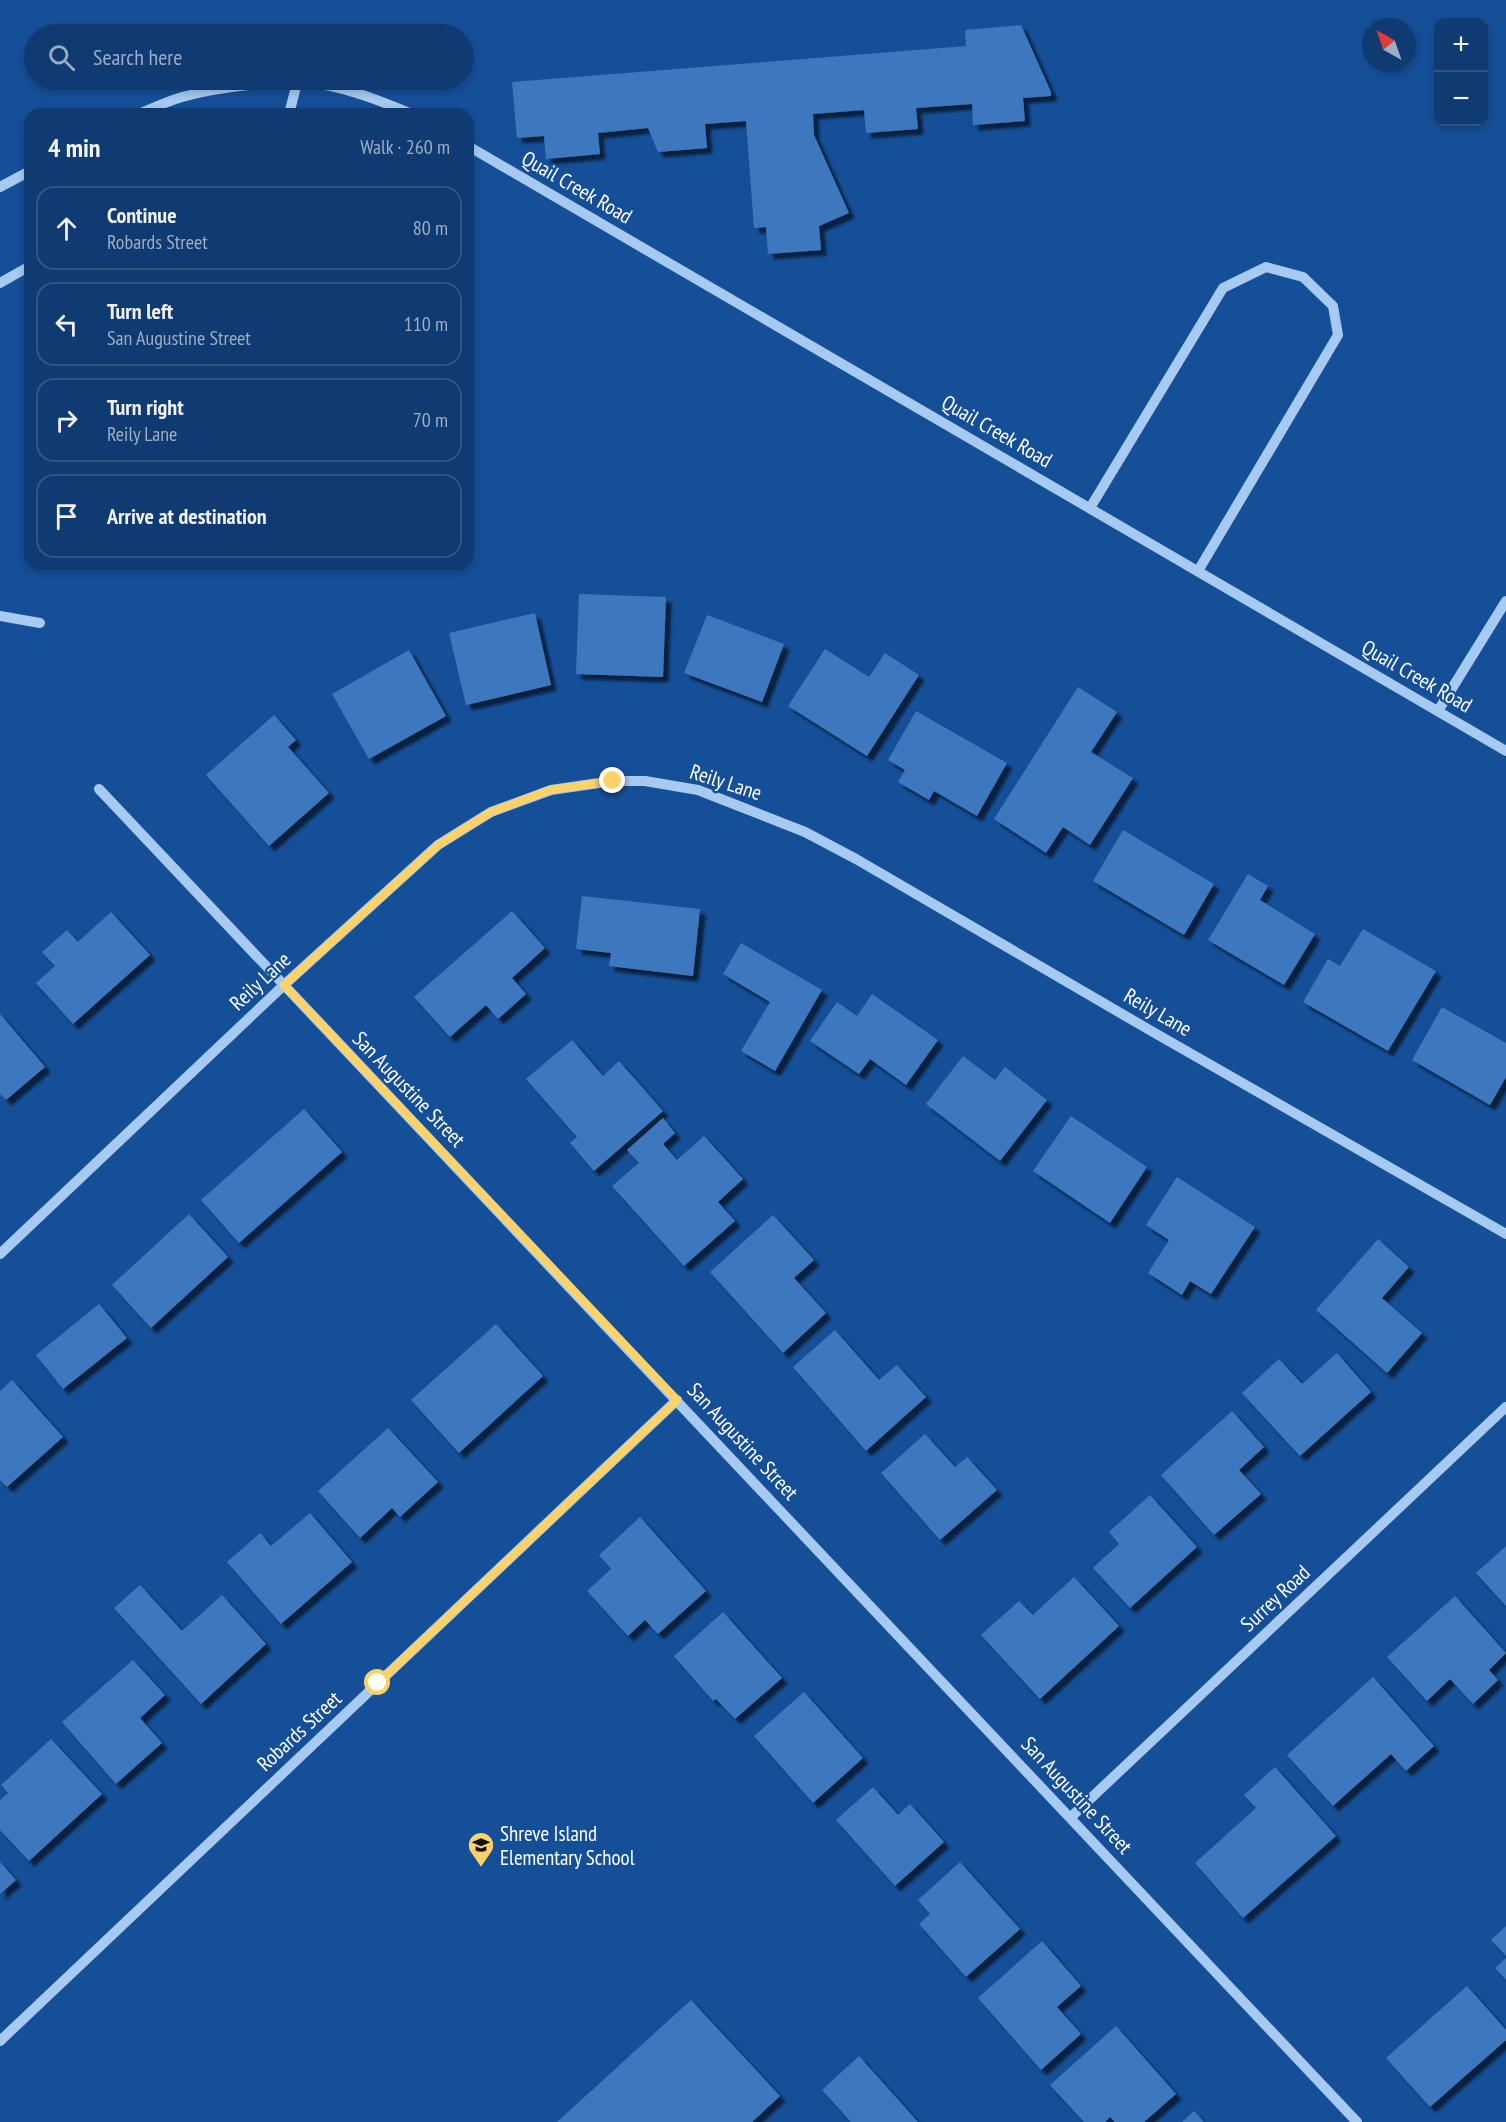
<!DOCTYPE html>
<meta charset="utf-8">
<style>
:root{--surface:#103b72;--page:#194277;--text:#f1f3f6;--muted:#9cadc4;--line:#305584}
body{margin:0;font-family:"PT Sans Narrow",sans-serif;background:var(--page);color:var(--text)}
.controls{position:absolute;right:18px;top:18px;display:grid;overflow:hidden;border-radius:12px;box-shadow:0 3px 9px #0003}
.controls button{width:54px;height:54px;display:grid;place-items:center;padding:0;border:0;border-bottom:2px solid var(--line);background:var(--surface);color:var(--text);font:30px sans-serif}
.compass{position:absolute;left:1362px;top:18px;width:54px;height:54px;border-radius:50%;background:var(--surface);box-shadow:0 3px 9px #0003;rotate:320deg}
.stop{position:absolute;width:18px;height:18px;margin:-14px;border:4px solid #ffd268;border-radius:50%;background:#fff}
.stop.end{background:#ffd268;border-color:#fff;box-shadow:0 2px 6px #0008}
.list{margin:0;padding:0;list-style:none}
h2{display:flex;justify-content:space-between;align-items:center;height:78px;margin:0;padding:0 24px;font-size:26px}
h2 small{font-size:20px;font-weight:400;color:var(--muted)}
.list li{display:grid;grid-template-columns:39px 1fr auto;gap:18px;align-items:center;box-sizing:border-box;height:84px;margin:0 12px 12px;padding:0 12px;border:2px solid var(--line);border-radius:18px}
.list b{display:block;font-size:22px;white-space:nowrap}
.list p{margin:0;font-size:20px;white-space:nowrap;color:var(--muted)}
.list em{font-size:20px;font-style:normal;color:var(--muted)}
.icon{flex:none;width:33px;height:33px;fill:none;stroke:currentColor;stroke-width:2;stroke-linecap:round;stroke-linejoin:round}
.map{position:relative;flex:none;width:1506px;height:2122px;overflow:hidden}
.search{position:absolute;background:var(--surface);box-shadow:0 3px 9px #0003;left:24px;top:24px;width:450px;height:66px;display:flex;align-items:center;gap:15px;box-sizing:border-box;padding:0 21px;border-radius:33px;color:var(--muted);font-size:22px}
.panel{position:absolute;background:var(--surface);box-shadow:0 3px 9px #0003;left:24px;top:108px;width:450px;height:462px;border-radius:18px}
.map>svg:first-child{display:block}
.building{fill:#3d78bf;filter:url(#shadow)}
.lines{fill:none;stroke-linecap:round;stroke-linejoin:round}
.minor{stroke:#a7caf2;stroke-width:10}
.route{stroke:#ffd268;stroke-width:8}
.labels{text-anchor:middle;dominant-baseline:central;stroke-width:4.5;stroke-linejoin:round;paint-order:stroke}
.street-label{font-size:21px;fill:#fff;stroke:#154f98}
.poi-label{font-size:21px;fill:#fff;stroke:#154f98;text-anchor:start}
</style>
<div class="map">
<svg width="1506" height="2122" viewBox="0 0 1506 2122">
<defs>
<filter id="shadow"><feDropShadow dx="5.5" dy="5.5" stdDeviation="1.5" flood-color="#0009"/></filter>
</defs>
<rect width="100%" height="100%" fill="#154f98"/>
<!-- building -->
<g class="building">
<polygon points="1021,25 1051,92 1051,96 1023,98 1025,121 973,125 972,104 916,108 918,129 866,133 864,110 813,114 814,135 849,213 819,226 821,250 768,254 766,227 754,228 746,121 705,124 707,148 658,152 648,128 598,133 600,154 546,159 544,136 517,138 512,82 966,46 965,30"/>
<polygon points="579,594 666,597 663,677 576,674"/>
<polygon points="535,613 551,685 466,705 449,633"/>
<polygon points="707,615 784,644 762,702 684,673"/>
<polygon points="825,649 869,677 885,653 919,675 867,756 788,706"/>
<polygon points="409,650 446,716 369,759 332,694"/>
<polygon points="1078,687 1117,712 1091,752 1133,778 1090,845 1063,827 1046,853 994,819"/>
<polygon points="916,711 1007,763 977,816 934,791 929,800 898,782 905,770 888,760"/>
<polygon points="274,715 296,740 288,747 329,793 269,846 206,775"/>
<polygon points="1123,830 1214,884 1184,935 1093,881"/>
<polygon points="1248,874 1268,886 1260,900 1315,934 1284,985 1208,940"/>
<polygon points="582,896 700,909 693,976 609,966 611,953 576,949"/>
<polygon points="512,911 545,948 512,978 526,994 498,1019 486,1005 450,1037 414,997"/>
<polygon points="111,912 150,955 73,1024 36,983 55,966 42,952 67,930 78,942"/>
<polygon points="1363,929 1436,971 1388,1051 1303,1002 1328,959 1340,966"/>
<polygon points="741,943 822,990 775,1071 741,1051 770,1002 723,974"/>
<polygon points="872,994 938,1040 906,1085 870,1059 859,1074 810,1041 837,1002 857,1016"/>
<polygon points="1442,1007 1506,1043 1506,1077 1490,1105 1412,1060"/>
<polygon points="0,1014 45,1067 6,1100 0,1094"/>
<polygon points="572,1040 603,1076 619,1061 663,1111 594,1171 570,1143 577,1137 526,1079"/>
<polygon points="963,1056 995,1080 1005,1067 1047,1100 1000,1161 926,1104"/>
<polygon points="304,1109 342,1152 239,1243 201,1200"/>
<polygon points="1071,1116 1147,1167 1110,1223 1033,1171"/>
<polygon points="663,1118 675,1133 663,1144 677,1160 704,1136 743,1179 718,1202 735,1221 684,1266 612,1186 639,1163 627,1150"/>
<polygon points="1177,1177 1255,1227 1211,1294 1190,1281 1182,1295 1148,1273 1169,1240 1146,1225"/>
<polygon points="189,1214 228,1257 151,1328 112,1285"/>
<polygon points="773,1215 814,1260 794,1278 826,1313 783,1353 710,1272"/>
<polygon points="1378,1239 1409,1267 1382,1298 1422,1333 1387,1373 1316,1310"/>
<polygon points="99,1304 127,1338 63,1389 36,1355"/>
<polygon points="496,1324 543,1376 459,1453 411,1400"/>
<polygon points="835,1330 879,1380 897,1365 926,1397 866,1451 793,1367"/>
<polygon points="1337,1353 1371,1392 1300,1456 1242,1393 1279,1359 1302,1384"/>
<polygon points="12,1380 63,1437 7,1487 0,1480 0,1391"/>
<polygon points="1232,1411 1264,1447 1239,1470 1261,1494 1214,1535 1161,1475"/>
<polygon points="388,1428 438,1482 400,1517 392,1508 360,1538 318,1491"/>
<polygon points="925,1434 955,1467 967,1457 997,1490 940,1540 881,1473"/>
<polygon points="1150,1495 1197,1547 1130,1608 1093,1568 1119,1544 1109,1532"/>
<polygon points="310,1513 352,1562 281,1624 227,1562 260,1533 271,1546"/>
<polygon points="640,1517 706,1591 658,1634 645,1620 628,1636 587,1591 611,1569 599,1555"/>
<polygon points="1506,1546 1506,1606 1476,1573"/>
<polygon points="1074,1577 1119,1626 1040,1699 981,1635 1019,1601 1033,1615"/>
<polygon points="140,1585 182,1631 222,1595 266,1644 201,1704 114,1608"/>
<polygon points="1455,1596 1506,1653 1489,1670 1498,1680 1473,1704 1450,1679 1427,1701 1387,1657"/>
<polygon points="723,1612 782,1678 735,1719 716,1699 713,1701 674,1656"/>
<polygon points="133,1660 165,1695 140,1718 162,1743 116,1784 62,1722"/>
<polygon points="1373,1677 1434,1746 1406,1771 1391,1754 1333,1806 1287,1755"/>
<polygon points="804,1692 863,1758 813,1803 754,1736"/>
<polygon points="51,1739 102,1794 29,1861 0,1830 0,1800 8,1793 1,1785"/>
<polygon points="1275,1767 1336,1836 1243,1918 1195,1863 1256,1808 1244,1795"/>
<polygon points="873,1787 898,1815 910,1804 944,1842 895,1886 836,1820"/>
<polygon points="0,1862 16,1880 0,1894"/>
<polygon points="960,1862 1020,1929 966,1977 919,1924 930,1914 918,1900"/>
<polygon points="1506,1926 1506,1956 1491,1940"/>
<polygon points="1042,1941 1081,1986 1057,2007 1081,2034 1041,2070 978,1998"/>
<polygon points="1506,1958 1506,1980 1495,1968"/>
<polygon points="1467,1986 1506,2030 1506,2040 1430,2107 1386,2058"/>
<polygon points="691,2000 780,2096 752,2122 557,2122"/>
<polygon points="1116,2026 1176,2094 1144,2122 1115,2122 1110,2117 1105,2122 1084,2122 1050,2085"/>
<polygon points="859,2056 918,2122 851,2122 822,2090"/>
<polygon points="1194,2111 1204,2122 1182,2122"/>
</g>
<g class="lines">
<!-- minor -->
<g class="minor">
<path d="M139,114c14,-6 29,-13 43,-17 36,-10 101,-18 138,-13 31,5 63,18 92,30"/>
<polyline points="289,114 297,83"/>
<polyline points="468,146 1506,751"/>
<polyline points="0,187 30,171"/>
<polyline points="0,283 30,266"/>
<polyline points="1090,508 1223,288 1266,267 1303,277 1333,306 1338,335 1198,571"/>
<polyline points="0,616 40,623"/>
<polyline points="1438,711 1506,601"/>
<polyline points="99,789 1357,2122"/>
<polyline points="0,1254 284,985 438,845 491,812 551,790 613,781 645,781 698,790 805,832 856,859 1153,1032 1506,1234"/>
<polyline points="1071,1817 1506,1407"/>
<polyline points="0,2041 677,1400"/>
</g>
</g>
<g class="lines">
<!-- route -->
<polyline class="route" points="378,1683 677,1400 284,985 438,845 491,812 550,790 613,781"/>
</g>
<!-- icons -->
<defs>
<g id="school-pin" transform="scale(1.35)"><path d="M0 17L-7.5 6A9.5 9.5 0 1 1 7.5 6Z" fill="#ffd268" stroke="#154f98"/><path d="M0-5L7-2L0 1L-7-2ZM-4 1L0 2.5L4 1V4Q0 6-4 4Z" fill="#111"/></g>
</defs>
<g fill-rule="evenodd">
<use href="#school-pin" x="481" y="1845"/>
</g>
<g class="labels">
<!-- street labels -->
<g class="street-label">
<text transform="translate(577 187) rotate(30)">Quail Creek Road</text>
<text transform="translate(997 431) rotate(30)">Quail Creek Road</text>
<text transform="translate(1417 676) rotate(30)">Quail Creek Road</text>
<text transform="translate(726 782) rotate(18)">Reily Lane</text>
<text transform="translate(260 981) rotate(-43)">Reily Lane</text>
<text transform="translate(1158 1012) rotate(30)">Reily Lane</text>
<text transform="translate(409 1089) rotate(46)">San Augustine Street</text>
<text transform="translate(743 1441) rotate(47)">San Augustine Street</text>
<text transform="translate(1275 1598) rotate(-43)">Surrey Road</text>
<text transform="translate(299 1731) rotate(-43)">Robards Street</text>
<text transform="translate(1077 1795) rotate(47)">San Augustine Street</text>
</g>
<!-- poi labels -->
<g class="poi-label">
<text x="500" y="1833">Shreve Island<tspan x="500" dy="24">Elementary School</tspan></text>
</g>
</g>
</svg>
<div class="controls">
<button>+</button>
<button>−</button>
</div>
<svg class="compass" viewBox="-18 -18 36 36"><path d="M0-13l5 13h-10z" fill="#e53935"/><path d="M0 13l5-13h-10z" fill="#9cadc4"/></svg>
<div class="stop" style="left:378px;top:1683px"></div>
<div class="stop end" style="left:613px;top:781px"></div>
<div class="search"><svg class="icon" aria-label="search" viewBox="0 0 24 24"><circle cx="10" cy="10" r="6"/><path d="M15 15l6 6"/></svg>Search here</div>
<section class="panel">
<h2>4 min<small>Walk · 260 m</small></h2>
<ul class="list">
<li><svg class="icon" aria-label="ahead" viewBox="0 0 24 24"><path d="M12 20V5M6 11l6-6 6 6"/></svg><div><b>Continue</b><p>Robards Street</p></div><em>80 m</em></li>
<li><svg class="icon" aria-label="left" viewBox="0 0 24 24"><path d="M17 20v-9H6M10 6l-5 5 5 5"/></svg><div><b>Turn left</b><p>San Augustine Street</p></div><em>110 m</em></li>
<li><svg class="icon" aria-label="right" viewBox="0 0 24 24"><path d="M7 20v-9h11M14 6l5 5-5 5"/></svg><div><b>Turn right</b><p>Reily Lane</p></div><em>70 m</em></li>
<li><svg class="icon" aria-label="arrive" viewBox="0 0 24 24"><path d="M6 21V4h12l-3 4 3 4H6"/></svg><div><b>Arrive at destination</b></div></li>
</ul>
</section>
</div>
